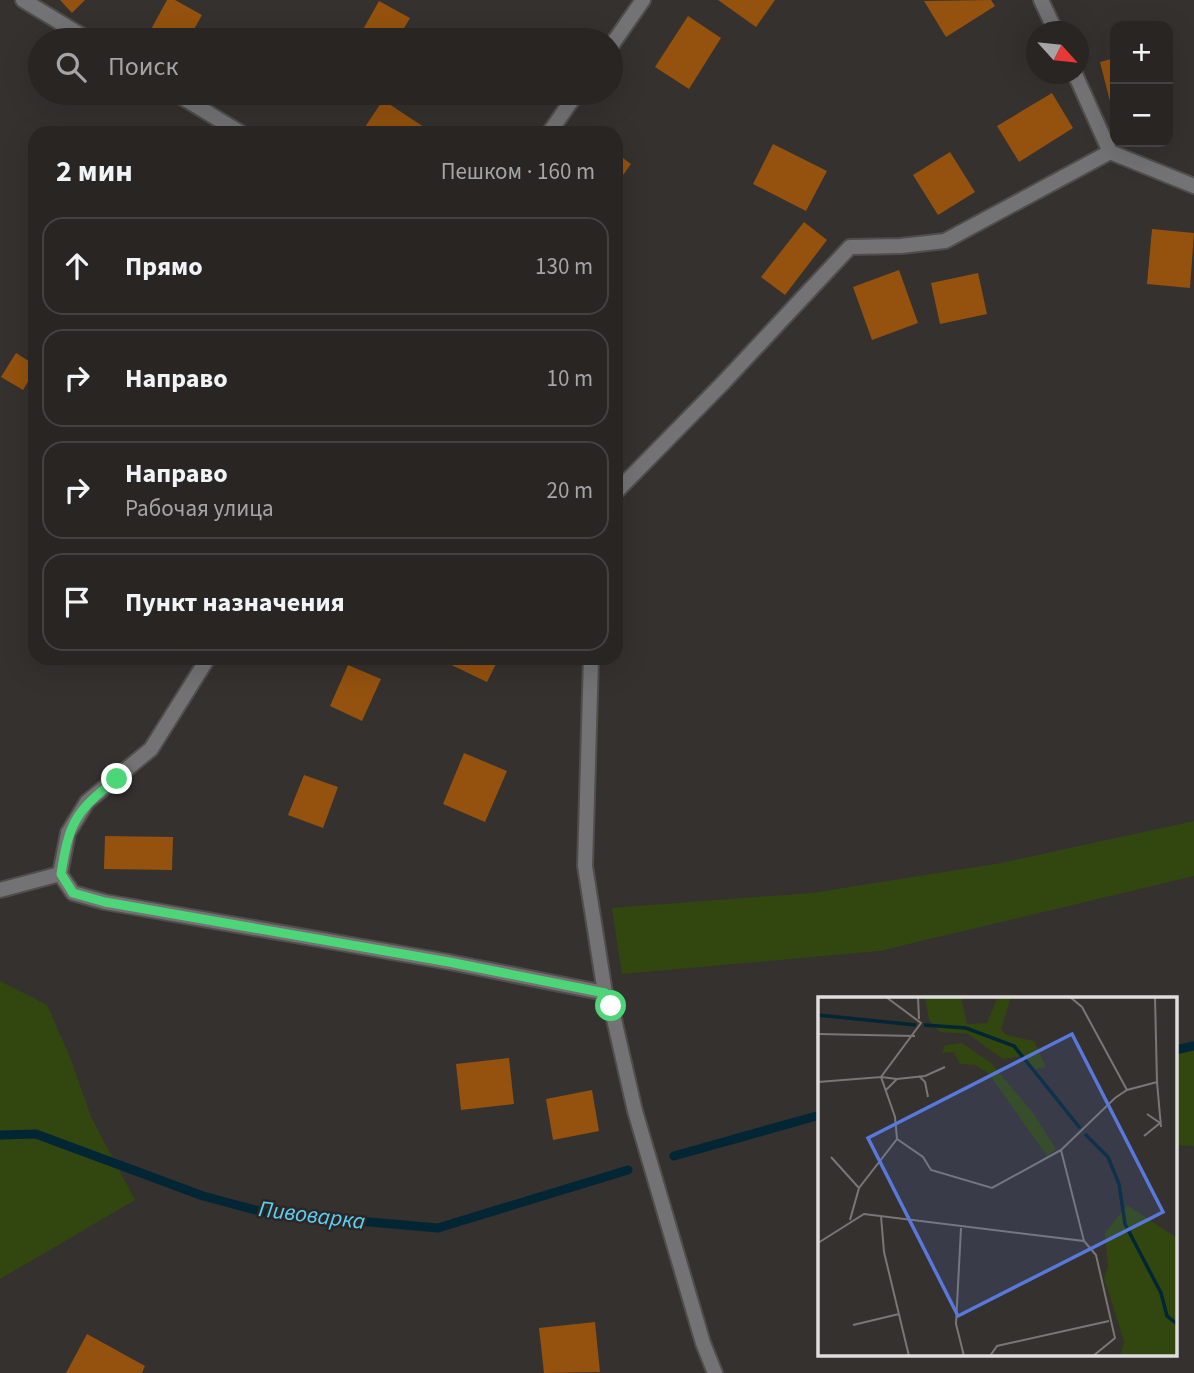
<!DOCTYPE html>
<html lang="ru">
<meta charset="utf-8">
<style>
:root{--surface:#282523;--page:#343130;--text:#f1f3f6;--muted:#a5a5a6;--line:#444241}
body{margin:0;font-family:"Source Sans 3",sans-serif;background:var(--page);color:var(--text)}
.controls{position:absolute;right:21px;top:21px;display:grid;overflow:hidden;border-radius:14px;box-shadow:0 7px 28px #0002}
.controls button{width:63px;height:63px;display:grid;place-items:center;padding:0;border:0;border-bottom:2px solid var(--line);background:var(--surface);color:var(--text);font:35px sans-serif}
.compass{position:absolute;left:1026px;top:21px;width:63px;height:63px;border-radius:50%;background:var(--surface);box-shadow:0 7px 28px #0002;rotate:117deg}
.stop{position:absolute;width:21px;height:21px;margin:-16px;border:5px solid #4cd677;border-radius:50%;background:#fff}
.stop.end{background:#4cd677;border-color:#fff;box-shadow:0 2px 7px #0008}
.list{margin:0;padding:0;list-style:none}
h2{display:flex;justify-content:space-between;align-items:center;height:91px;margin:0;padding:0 28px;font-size:30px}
h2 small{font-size:23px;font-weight:400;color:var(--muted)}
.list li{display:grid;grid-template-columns:46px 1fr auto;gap:21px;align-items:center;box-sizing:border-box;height:98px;margin:0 14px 14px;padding:0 14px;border:2px solid var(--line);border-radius:21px}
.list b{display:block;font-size:26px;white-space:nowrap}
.list p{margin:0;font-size:23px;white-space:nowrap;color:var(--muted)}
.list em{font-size:23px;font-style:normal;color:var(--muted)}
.icon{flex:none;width:38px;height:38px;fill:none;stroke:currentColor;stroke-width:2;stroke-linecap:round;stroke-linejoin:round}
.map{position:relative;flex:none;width:1194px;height:1373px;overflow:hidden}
.search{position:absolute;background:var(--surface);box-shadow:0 7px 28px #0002;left:28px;top:28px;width:595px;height:77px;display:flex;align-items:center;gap:18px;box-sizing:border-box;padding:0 24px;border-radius:38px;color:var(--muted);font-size:26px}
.panel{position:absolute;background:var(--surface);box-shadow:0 7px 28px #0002;left:28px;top:126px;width:595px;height:539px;border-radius:21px}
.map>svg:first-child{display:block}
.green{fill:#32470f}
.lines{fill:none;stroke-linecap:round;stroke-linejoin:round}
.stream{stroke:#022633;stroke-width:9}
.building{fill:#94520e}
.service-casing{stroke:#504d4b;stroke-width:18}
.minor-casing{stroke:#504d4b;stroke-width:18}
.service{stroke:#737274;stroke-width:14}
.minor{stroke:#737274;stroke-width:14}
.route{stroke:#4cd677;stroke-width:9}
.labels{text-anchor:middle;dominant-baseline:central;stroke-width:5;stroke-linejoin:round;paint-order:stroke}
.water-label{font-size:23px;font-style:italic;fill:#60cff8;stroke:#2b2725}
.inset-river{fill:none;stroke:#022633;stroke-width:3.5}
.inset-road{fill:none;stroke:#797675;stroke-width:2}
.view{fill:#5879da;fill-opacity:0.15;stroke:#5879da;stroke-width:3.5}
.inset-edge{fill:none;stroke:#e0dedd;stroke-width:3.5}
</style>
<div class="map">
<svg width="1194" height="1373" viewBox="0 0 1194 1373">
<rect width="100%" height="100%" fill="#35312f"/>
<!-- green -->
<g class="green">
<polygon points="1194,821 1194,876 879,951 622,974 612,908 812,893 1001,863"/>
<polygon points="0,981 47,1005 70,1057 91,1117 135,1200 0,1279"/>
<polygon points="1194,1046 1194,1146 1175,1145 1175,1051"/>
</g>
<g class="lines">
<!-- stream -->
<g class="stream">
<polyline points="1175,1050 1194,1046"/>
<polyline points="0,1135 36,1134 203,1196 267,1213 438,1228 628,1170"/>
<polyline points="674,1156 820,1115"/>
</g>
</g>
<!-- building -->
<g class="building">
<polygon points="60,0 85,0 72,13"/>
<polygon points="167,0 175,0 202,15 188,40 162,40 149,33"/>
<polygon points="718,0 775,0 756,27"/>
<polygon points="991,0 995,6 946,37 924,1"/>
<polygon points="379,1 410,18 397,40 357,40"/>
<polygon points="688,16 721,38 689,89 655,67"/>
<polygon points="1115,58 1115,117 1114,117 1100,62"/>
<polygon points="1052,93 1073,128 1019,162 997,126"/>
<polygon points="383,100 433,133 361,133"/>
<polygon points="773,144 827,171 806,211 753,184"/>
<polygon points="950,152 975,192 938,215 913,175"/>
<polygon points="616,153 631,164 616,185"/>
<polygon points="804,222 827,240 785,295 761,277"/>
<polygon points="1152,229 1194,233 1190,288 1147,284"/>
<polygon points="899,270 918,323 872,340 853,287"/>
<polygon points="978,273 987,314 940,324 931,283"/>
<polygon points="16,353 35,365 35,370 23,390 1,377"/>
<polygon points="444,658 499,658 487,682 443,661"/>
<polygon points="348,665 381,679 362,721 330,706"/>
<polygon points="464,753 507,771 485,822 443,804"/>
<polygon points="304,775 338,787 323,828 288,815"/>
<polygon points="105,836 173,837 172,870 104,869"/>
<polygon points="509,1058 514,1104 461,1110 456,1064"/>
<polygon points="592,1090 599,1131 553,1140 546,1099"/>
<polygon points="595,1322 600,1372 544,1373 539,1328"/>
<polygon points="87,1334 145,1366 142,1373 66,1373"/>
</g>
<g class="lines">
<!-- service casing -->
<g class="service-casing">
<g id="service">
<polyline points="616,492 723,383"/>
<polyline points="591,658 585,866 605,993"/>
<polyline points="0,890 60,874"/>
</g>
</g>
<!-- minor casing -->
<g class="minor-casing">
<g id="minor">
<polyline points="23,0 89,40"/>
<polyline points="1041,0 1056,32"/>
<polyline points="611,46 643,0"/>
<polyline points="1075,74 1110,152 1194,186"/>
<polyline points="175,93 241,133"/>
<polyline points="549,133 577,93"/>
<polyline points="723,383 850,247 901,246 945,241 1110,152"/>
<polyline points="208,658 151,749 87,802 68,833 60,874 73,893 105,902 449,962 605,993 611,1006 635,1111 703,1343 715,1373"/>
</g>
</g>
<!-- service -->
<use href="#service" class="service"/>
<!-- minor -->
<use href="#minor" class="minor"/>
</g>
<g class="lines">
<!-- route -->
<path class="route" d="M117,779c-42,32 -48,44 -56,95l12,19 32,9 344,60 156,31 6,13"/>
</g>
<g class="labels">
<!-- water labels -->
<g class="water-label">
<text transform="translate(312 1215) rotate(7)">Пивоварка</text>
</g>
</g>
<!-- overview -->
<g transform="translate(818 997)">
<rect width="359" height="359" fill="#35312f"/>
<path d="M107,0h36l6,27 20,-1 11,-26h13l-10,32 5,6 28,6 12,26 -13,3 -11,-14 -19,3 -35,-25 -28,-2 -11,-12zM144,46l29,20 42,50 23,36 -9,7 -58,-82 -13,-9 -16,-1 -6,-12 -12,1 3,-8zM309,208l50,33v118h-56l3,-15 -20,-63 4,-11 -3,-34z" fill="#32470f"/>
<path class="inset-river" d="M0,18l98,10M106,28l42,3 48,18 66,82M267,137l23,23 11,27 6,40 36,69 6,23 10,8"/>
<path class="inset-road" d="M68,0l35,26 -40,54 16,2M100,0l1,22M252,0l12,10 45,83M337,0l2,85M0,37l97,2M101,79l6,6 3,15M0,85l63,-5 14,40 2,22 -38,49 -9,32M68,93l11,-11 28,-3 20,-9M326,139l16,-13 -13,-9M79,142l26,18 8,13 61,18 69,-38M13,160l28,31M63,219l3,36 25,104M143,231l-5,96 8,32M266,244l12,14 19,83 -22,18M0,246l46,-29 220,27 -23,-91 54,-52 12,-8 30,-8 4,45M35,328l46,-11M172,359l7,-10 112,-25"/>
<path class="view" d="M254,37l91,178 -205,104 -90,-178z"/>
<rect width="359" height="359" class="inset-edge"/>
</g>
</svg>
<div class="controls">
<button>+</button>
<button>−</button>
</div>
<svg class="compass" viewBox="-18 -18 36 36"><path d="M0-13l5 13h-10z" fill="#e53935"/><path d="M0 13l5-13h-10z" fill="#a5a5a6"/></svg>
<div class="stop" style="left:611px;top:1006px"></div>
<div class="stop end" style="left:117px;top:779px"></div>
<div class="search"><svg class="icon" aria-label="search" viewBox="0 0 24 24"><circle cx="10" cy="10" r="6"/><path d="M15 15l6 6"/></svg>Поиск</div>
<section class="panel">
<h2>2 мин<small>Пешком · 160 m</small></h2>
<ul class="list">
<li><svg class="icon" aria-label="ahead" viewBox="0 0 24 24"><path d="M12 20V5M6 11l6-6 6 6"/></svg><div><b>Прямо</b></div><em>130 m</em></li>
<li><svg class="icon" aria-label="right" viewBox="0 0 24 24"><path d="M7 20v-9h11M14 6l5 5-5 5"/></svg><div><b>Направо</b></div><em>10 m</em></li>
<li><svg class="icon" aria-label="right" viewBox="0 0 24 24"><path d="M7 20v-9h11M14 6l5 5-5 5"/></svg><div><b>Направо</b><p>Рабочая улица</p></div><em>20 m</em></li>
<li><svg class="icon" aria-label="arrive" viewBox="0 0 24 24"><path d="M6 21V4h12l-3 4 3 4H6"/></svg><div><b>Пункт назначения</b></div></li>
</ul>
</section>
</div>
